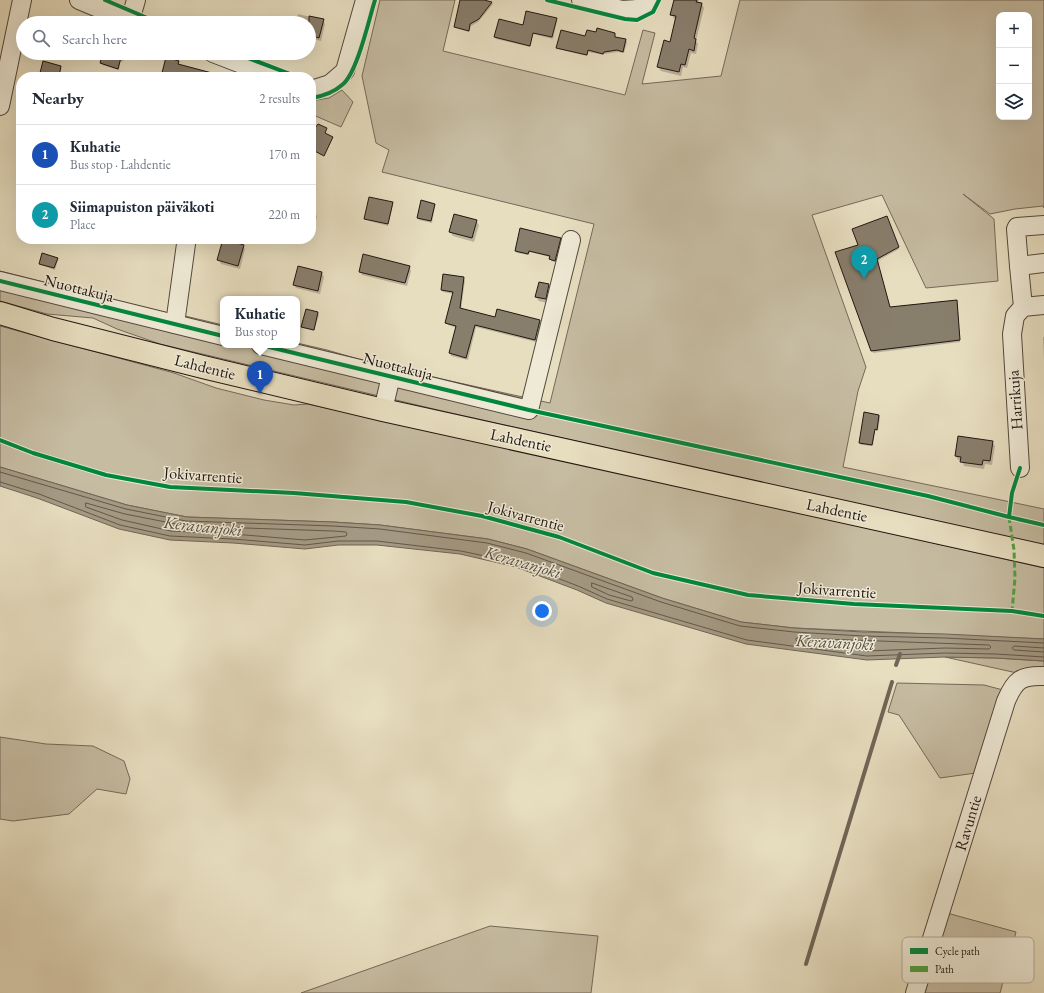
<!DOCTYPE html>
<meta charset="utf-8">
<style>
:root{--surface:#fff;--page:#f6f6f7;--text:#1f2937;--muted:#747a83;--line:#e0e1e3;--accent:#0f766e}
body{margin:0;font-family:"EB Garamond",serif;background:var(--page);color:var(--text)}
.controls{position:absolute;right:12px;top:12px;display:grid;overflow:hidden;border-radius:8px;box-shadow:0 4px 16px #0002}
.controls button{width:36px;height:36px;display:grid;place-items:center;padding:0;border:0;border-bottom:1px solid var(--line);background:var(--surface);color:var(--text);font:20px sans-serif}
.you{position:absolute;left:542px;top:611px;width:14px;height:14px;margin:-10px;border:3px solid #fff;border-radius:50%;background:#1a73e8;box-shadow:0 0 0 6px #1a73e833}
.badge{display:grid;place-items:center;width:26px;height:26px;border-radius:50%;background:var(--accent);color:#fff;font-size:13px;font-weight:700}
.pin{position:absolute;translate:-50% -33px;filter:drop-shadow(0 1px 2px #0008)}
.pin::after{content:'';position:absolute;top:21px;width:14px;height:12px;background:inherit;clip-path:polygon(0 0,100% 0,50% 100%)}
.popup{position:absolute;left:220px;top:296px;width:80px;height:52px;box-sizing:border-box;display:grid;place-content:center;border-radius:8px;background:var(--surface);filter:drop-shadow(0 1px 3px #0005);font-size:13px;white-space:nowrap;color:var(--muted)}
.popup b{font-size:15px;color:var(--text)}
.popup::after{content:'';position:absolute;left:50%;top:100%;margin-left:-8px;border:8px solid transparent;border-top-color:var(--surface)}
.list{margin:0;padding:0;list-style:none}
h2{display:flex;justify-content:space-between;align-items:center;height:52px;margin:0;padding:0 16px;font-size:17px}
h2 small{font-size:13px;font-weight:400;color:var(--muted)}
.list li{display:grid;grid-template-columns:26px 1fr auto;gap:12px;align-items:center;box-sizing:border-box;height:60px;padding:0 16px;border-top:1px solid var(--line)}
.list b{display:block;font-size:15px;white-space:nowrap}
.list p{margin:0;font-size:13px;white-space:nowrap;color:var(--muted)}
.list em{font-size:13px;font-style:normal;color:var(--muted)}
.icon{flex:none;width:22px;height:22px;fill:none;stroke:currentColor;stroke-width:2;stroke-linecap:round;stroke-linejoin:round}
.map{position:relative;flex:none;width:1044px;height:993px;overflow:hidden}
.search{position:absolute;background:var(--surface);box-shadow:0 4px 16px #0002;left:16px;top:16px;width:300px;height:44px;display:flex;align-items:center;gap:10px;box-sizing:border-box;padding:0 14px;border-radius:22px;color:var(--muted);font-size:15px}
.panel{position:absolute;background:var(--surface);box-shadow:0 4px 16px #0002;left:16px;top:72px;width:300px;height:172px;border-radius:16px}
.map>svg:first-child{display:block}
.green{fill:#c6bca2;stroke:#74695a;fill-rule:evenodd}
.water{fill:#a49a84;stroke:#706556}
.shadow{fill:#0003}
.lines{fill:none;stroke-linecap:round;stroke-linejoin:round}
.shore{stroke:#63584a;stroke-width:1}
.stream{stroke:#706556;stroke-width:4}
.building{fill:#887e6c;stroke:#221611}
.minor-casing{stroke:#53483d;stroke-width:20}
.major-casing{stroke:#221611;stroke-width:24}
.minor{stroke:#efead6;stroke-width:18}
.major{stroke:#e7dec0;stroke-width:22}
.quiet{stroke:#50a13f;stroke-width:3;stroke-dasharray:6 3;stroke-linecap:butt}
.cycleway-casing{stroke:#efead6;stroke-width:6}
.cycleway{stroke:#00873e;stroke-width:4}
.labels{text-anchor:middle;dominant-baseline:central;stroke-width:3;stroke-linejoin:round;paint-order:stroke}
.street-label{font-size:16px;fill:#221611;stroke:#efead6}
.water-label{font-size:17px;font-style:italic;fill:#564b3f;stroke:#efead6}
.key{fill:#efead6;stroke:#b2aa9b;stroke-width:1}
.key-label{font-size:11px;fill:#221611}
</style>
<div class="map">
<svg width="1044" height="993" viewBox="0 0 1044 993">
<rect width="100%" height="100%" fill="#e7dec0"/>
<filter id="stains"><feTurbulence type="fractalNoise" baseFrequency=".005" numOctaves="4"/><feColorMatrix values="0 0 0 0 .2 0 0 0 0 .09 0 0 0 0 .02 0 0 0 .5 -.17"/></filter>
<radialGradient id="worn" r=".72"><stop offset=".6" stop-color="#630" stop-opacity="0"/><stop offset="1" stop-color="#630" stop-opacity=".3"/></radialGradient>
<!-- green -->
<g class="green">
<path d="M380,0h75l-12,51 182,44 18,-65 12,3 -13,51 79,-8 19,-76h304v208l-1,-2 -28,3 -25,5 -27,-20 31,25 4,62 -72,7 -44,-93 -70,20 54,152 -8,24 -15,76 201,42v37l-606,-136 -278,-66 -43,-15 -24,-11 -46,-4 -47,-13v-30l162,41 23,4 38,9v20h74v-2l30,7 55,16 168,37 44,-179 -212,-52 7,-22 -13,-7 -14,-67zM999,15h30v102h-30z"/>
<polygon points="342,90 353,102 341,127 311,114 311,101 329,98"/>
<polygon points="0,326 174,373 216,388 264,400 294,405 308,404 543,455 1044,568 1044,639 794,628 741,622 662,598 527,549 488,539 380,525 333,522 187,517 127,505 0,467"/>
<polygon points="945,657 996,658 1044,661 1044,679"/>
<polygon points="897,683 984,685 1003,690 976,773 940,778 899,715 888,712"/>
<polygon points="0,737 46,744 93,746 124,761 130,779 126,794 97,789 69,814 13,821 0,819"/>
<polygon points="947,913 1016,932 1000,993 925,993"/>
<polygon points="490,926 598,936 591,993 301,993"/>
</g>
<!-- water -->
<polygon class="water" points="0,467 127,505 187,517 333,522 380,525 488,539 527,549 662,598 741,622 794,628 863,632 945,634 1044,639 1044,661 996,658 945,657 867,660 746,644 606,603 577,590 516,567 460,554 377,545 338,545 305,549 233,543 170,540 119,529 37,498 0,486"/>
<!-- shadow -->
<g class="shadow">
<polygon points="461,0 480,0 492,3 493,4 478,22 471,26 469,32 456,28 455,27"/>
<polygon points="675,0 699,0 698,3 702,4 704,8 696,41 698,44 696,54 691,53 687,68 683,67 681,76 661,71 658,67 671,43 676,20 674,19 672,15"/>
<polygon points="298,14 323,20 325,24 321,41 309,38 309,23 295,23"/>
<polygon points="556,19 557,21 553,39 533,34 530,47 496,39 495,37 523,26"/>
<polygon points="597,33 615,34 615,38 626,40 627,42 624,53 618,52 604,54 604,55 588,52 587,56 558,49 557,48"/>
<polygon points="93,53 124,53 125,56 124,60 120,63 119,70 102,65 101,63 103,58 100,58 99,55"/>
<polygon points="392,203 393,205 388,226 366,220 365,219"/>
<polygon points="434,204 435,206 432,223 419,220 418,218"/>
<polygon points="311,212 314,213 317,216 313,233 311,232"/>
<polygon points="887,218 899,249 877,261 890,308 956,301 960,342 873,353 836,253 859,246"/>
<polygon points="476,221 479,225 474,242 453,236 450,232"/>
<polygon points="560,239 561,241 556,262 551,261 550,257 530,252 529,255 517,253 516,251"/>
<polygon points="243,245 245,249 240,269 221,264 219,260"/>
<polygon points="57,259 58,260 55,270 41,265 40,264"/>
<polygon points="409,267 411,271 407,286 362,275 360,271"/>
<polygon points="322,273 324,277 320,294 296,288 294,285"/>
<polygon points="463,278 465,280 461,309 496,318 539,321 541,324 536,342 476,327 468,360 451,356 450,353 457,328 448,325 446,323 454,294 443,292 442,290"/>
<polygon points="549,285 551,289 547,303 539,301 536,297"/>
<polygon points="318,313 319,315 314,331 303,328 303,327"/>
<polygon points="1043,337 1044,337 1044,360"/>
<polygon points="879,415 880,417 878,431 875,430 873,446 861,445 860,443"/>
<polygon points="992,442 995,446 992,465 985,464 984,469 964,466 962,460 958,460 956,456"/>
</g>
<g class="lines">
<!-- shore -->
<g class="shore">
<polyline points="0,472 126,509 186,521 333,526 380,529 487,543 526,553 661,602 740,626 794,632 863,636 945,638 1044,643"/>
<polyline points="0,482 39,494 120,525 170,536 233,539 305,545 338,541 377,541 461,551 518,563 578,586 607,599 747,640 867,656 945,653 996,654 1044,657"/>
<polygon points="86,503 125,514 186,526 333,531 346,532 347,534 346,536 305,540 233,534 171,531 122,520 86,507"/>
<polygon points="592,583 632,597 633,600 631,601 609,595 592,587"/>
<polygon points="797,638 989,645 991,647 989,649 945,648 867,651 798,642 796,640"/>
<polyline points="1044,648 1014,646 1012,648 1014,650 1044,652"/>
</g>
<!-- stream -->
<g class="stream">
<polyline points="896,665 900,654"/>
<polyline points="806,964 892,682"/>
</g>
</g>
<!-- building -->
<g class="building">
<polygon points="460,0 484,0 492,2 479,19 470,24 469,31 454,27"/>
<polygon points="674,0 697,0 696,2 702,3 694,38 696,39 694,51 689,49 685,65 681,64 679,72 657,67 664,40 670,42 676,16 670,15"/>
<polygon points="526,11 557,18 552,37 533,33 530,46 494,37 499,19 523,25"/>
<polygon points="309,16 324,19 319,38 309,35"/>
<polygon points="597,28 615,33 615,37 626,39 623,52 617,50 604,52 603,54 588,50 587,55 556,48 561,30 585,36 587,30 596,32"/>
<polygon points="103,53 122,53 118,69 100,63"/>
<polygon points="166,57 179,61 178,64 212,73 212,77 161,77"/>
<polygon points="43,61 61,66 59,77 39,77"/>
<polygon points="318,124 327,128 325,133 333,137 324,156 311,149 311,126 315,128"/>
<polygon points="369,197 393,202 388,224 364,219"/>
<polygon points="421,200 435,204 431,221 417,218"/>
<polygon points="454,214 477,220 472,238 449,232"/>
<polygon points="887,216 899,247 877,259 890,307 957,300 960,340 871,351 835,252 858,245 852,229"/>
<polygon points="520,228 561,238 555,261 549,259 550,256 529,251 528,254 515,251"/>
<polygon points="223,239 244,245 238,266 217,260"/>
<polygon points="42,253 58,258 54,268 39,264"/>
<polygon points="363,254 410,266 405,283 359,272"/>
<polygon points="298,266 322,272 318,291 293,285"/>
<polygon points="443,274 464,277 460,308 495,317 497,309 540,320 535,340 475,325 466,358 449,353 456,326 445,323 453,292 441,290"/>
<polygon points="539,282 549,284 546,299 535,297"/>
<polygon points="306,309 318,312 314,330 301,327"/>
<polygon points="864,412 879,415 877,430 875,429 872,445 859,443"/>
<polygon points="958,436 993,441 990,461 983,460 982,465 960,462 961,457 955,456"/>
</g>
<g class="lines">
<!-- minor casing -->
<g class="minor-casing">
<g id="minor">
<polyline points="79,0 134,23"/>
<polyline points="581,0 622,10 638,9 648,0"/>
<polyline points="130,21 136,0"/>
<polyline points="213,53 275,77"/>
<polyline points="311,90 330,84 345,71 365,0"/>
<polyline points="0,106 22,0"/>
<polyline points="1019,266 1016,229 1017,227 1044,225"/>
<polyline points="0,281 223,336"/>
<polyline points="1023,307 1019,266 1044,263"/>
<polyline points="175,324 186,244"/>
<polyline points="261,345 529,410 571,240"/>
<polyline points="383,410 391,376"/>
<polyline points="1020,468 1012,334 1015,316 1023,307 1044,305"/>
<path d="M915,993l91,-292c9,-21 15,-26 38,-25"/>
</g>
</g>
<!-- major casing -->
<g class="major-casing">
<polyline id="major" points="0,313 53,329 203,367 383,410 1044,556"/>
</g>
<!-- minor -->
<use href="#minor" class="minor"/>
<!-- major -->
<use href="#major" class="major"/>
<!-- quiet -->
<polyline class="quiet" points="1009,517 1014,550 1015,578 1012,611"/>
<!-- cycleway casing -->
<g class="cycleway-casing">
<g id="cycleway">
<polyline points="105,0 159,23"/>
<polyline points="547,0 625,19 637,20 653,12 659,0"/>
<polyline points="235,53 298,77"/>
<path d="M311,95l1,3c11,-2 21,-5 30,-13 15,-11 27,-66 33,-85"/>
<polyline points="0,281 223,336"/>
<polyline points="261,345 529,410 928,496 1009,517 1044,525"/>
<polyline points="0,440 33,453 106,475 170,487 294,493 406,502 482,516 559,537 653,573 748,595 854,604 1012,611 1044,616"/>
<polyline points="1009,517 1012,493 1020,468"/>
</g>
</g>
<!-- cycleway -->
<use href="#cycleway" class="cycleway"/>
</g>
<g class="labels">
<!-- street labels -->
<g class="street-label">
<text transform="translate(79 288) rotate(14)">Nuottakuja</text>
<text transform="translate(398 366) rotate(14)">Nuottakuja</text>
<text transform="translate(205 367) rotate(14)">Lahdentie</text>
<text transform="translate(1015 400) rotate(-94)">Harrikuja</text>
<text transform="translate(521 440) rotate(12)">Lahdentie</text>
<text transform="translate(203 475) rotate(4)">Jokivarrentie</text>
<text transform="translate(837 510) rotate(12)">Lahdentie</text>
<text transform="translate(526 516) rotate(15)">Jokivarrentie</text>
<text transform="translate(837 590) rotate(4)">Jokivarrentie</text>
<text transform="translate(968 823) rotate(-73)">Ravuntie</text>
</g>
<!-- water labels -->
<g class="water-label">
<text transform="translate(203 526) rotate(6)">Keravanjoki</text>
<text transform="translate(523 562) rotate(16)">Keravanjoki</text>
<text transform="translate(835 642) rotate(3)">Keravanjoki</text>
</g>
</g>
<!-- legend -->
<rect x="902" y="937" width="132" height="46" rx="6" class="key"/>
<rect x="910" y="948" width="18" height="6" fill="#00873e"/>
<rect x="910" y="966" width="18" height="6" fill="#50a13f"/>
<g class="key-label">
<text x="935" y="955">Cycle path</text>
<text x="935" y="973">Path</text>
</g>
<rect width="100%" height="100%" filter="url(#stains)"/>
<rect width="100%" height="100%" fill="url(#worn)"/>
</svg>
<div class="controls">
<button>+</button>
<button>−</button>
<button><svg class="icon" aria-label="layers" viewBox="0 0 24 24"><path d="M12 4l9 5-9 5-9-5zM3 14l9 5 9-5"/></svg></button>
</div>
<div class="you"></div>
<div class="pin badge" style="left:260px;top:394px;background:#1a4fb4">1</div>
<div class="popup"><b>Kuhatie</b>Bus stop</div>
<div class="pin badge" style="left:864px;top:279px;background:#0f9aa8">2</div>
<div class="search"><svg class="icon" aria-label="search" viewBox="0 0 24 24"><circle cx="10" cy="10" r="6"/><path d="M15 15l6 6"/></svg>Search here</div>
<section class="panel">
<h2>Nearby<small>2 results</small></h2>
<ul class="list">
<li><span class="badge" style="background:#1a4fb4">1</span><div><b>Kuhatie</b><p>Bus stop · Lahdentie</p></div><em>170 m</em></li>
<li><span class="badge" style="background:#0f9aa8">2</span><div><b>Siimapuiston päiväkoti</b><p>Place</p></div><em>220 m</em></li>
</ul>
</section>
</div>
